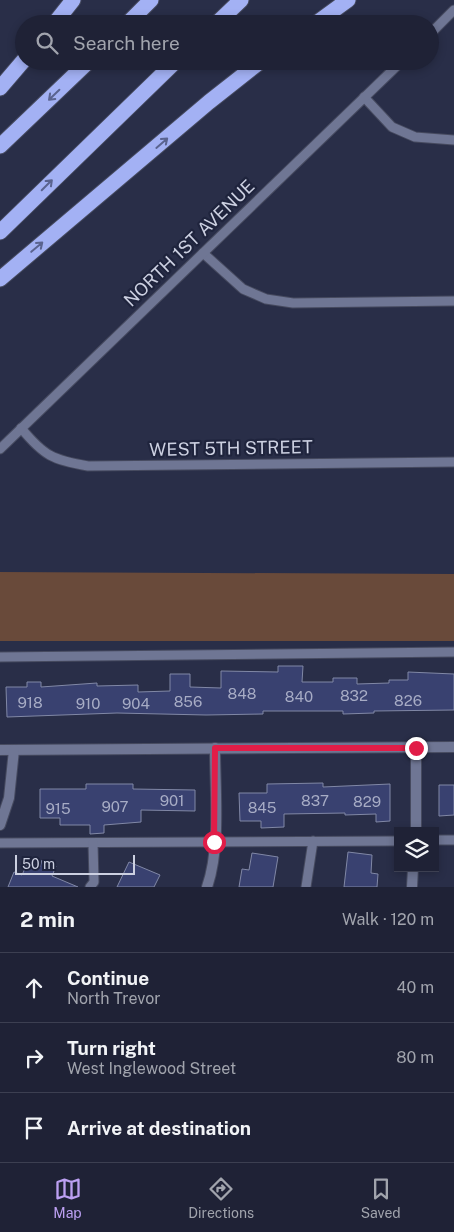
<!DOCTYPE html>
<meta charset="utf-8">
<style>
:root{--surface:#1f2236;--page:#272a3e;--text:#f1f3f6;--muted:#a1a4ad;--line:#3c3f51;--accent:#bca0f2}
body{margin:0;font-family:"Public Sans",sans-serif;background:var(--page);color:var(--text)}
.controls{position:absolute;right:15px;bottom:15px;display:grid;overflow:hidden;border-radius:0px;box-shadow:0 2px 8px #0003}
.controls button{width:45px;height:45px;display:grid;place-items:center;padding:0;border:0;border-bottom:1px solid var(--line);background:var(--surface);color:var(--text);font:25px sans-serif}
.scale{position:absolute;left:15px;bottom:12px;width:120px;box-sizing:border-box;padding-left:5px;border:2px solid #ccd0e1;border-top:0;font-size:14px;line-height:18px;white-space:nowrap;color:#ccd0e1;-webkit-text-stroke:4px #1f243d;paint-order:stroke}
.stop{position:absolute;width:15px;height:15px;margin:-11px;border:4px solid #e11d48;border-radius:50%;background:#fff}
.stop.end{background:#e11d48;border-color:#fff;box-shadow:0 1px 5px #0008}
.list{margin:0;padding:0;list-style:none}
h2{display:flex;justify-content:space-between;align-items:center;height:65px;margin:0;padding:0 20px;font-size:21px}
h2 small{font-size:16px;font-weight:400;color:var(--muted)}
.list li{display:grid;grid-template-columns:32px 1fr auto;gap:15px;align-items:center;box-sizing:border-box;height:70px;padding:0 20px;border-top:1px solid var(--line)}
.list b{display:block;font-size:19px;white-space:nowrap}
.list p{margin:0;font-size:16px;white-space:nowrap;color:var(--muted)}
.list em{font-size:16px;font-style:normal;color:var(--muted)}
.icon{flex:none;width:28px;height:28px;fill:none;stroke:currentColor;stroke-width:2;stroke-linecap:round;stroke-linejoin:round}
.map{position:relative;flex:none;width:454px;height:887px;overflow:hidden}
.search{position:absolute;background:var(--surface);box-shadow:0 2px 8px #0003;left:15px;right:15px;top:15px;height:55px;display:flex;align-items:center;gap:12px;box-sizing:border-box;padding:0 18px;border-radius:28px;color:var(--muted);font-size:19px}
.sheet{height:275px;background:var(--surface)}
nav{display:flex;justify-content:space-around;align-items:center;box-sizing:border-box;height:70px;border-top:1px solid var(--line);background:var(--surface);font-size:14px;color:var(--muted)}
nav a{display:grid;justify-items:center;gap:2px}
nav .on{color:var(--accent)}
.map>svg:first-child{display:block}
.green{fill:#694a3a}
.building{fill:#394170;stroke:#8188a6}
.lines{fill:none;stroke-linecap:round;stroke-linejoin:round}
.lane-casing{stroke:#464a5f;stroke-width:11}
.street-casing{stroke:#464a5f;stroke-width:12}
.highway-casing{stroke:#464a5f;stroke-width:17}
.lane{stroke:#6f7694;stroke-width:9}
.street{stroke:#6f7694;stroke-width:10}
.highway{stroke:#a3b1f4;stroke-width:15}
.oneway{stroke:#5a638f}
.route{stroke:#e11d48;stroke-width:6}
.labels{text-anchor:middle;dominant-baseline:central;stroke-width:4.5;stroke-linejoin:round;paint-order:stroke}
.number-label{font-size:15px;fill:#a7acc5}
.street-label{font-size:18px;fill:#ccd0e1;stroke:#1f243d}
</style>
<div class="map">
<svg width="454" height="887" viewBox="0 0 454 887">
<rect width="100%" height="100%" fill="#292e48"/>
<!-- green -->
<polygon class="green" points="0,572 454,574 454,641 0,641"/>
<!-- building -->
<g class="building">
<polygon points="278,666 303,666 302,682 333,682 333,678 357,678 357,684 389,683 389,680 408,680 408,672 454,674 454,710 374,711 374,713 343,714 343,711 263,711 263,714 206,715 117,713 7,717 6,687 27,687 27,682 41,682 41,687 97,683 97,686 138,685 138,692 170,691 170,674 190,674 190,687 221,688 221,671 278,672"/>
<polygon points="323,783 323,787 390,784 390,821 376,822 376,814 345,815 345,813 284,814 284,827 261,828 261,821 240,821 239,793 267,793 267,784"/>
<polygon points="86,784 133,784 133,789 195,790 195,811 141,810 141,822 104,825 104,833 90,834 90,825 60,825 60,818 40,818 40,789 86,789"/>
<polygon points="439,785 454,785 454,815 439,816"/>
<polygon points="348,852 372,855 371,873 378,874 377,887 344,887"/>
<polygon points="252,853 278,857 273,887 239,887 242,869 249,870"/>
<polygon points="42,860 56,866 52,876 78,887 8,887 14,872 22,875 28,862 40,867"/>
<polygon points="129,862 160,875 154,887 117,887"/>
</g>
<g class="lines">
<!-- lane casing -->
<g class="lane-casing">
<g id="lane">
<polyline points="430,34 454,10"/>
<polyline points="364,97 392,127 415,137 454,140"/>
<polyline points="203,253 243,289 266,299 293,303 454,301"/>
<path d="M21,428c23,28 32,32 67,38l366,-4"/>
<polyline points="0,449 402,61"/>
<polyline points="0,657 454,652"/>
<polyline points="435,840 454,840"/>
<polyline points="0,843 398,841"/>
<polyline points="90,887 94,882 93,843"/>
<polyline points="306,887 313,841"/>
</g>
</g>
<!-- street casing -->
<g class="street-casing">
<g id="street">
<polyline points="416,747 416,831"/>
<polyline points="0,750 454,747"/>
<polyline points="0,825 9,798 14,750"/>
<path d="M207,887c14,-40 8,-97 8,-139"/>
<polyline points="412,887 413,868"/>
</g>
</g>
<!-- highway casing -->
<g class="highway-casing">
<g id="highway">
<polyline points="54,24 73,0"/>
<polyline points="127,24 151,0"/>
<polyline points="216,24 241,0"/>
<polyline points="315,24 348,0"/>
<polyline points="0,88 24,60"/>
<polyline points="0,146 89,61"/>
<polyline points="0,232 176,61"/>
<polyline points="0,279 209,102 261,61"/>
</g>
</g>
<!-- lane -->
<use href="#lane" class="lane"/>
<!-- street -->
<use href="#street" class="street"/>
<!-- highway -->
<use href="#highway" class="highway"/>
</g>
<!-- one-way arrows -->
<defs><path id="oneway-shaft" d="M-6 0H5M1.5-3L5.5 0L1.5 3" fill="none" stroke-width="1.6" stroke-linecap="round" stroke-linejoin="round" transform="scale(1.25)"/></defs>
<g class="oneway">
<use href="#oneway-shaft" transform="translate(54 95) rotate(136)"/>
<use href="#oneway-shaft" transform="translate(162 143) rotate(-41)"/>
<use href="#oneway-shaft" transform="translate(47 185) rotate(-45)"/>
<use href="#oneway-shaft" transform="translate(37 247) rotate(-40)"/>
</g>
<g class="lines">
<!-- route -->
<polyline class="route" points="214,842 215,748 416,748"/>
</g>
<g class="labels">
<!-- number labels -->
<g class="number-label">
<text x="242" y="693">848</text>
<text x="354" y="695">832</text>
<text x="299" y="696">840</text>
<text x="408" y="700">826</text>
<text x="188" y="701">856</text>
<text x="30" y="702">918</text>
<text x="88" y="703">910</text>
<text x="136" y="703">904</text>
<text x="172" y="800">901</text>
<text x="315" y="800">837</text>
<text x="367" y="801">829</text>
<text x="115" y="806">907</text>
<text x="262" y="807">845</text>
<text x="58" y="808">915</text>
</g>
<!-- street labels -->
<g class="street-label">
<text transform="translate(189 243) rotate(-44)">NORTH 1ST AVENUE</text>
<text transform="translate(231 448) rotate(-1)">WEST 5TH STREET</text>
</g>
</g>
</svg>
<div class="controls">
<button><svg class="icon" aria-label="layers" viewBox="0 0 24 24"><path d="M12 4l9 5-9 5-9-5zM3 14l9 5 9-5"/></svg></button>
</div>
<div class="scale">50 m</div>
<div class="stop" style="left:214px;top:842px"></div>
<div class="stop end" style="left:416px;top:748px"></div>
<div class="search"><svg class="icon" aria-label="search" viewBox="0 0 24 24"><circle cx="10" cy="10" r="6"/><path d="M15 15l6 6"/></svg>Search here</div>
</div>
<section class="sheet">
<h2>2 min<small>Walk · 120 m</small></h2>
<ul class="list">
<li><svg class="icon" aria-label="ahead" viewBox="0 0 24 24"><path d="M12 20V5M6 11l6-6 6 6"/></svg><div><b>Continue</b><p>North Trevor</p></div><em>40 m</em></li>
<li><svg class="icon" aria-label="right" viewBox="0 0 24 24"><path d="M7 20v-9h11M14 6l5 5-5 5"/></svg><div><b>Turn right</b><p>West Inglewood Street</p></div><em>80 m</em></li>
<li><svg class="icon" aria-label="arrive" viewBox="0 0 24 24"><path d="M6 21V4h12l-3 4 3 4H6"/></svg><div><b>Arrive at destination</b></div></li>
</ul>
</section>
<nav>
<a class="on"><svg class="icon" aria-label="map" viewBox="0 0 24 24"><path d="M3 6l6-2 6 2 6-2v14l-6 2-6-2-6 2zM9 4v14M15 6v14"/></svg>Map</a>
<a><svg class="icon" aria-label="directions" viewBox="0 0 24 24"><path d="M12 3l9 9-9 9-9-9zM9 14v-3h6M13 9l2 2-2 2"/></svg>Directions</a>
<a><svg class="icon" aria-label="saved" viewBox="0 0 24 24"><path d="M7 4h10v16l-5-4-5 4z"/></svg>Saved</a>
</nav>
